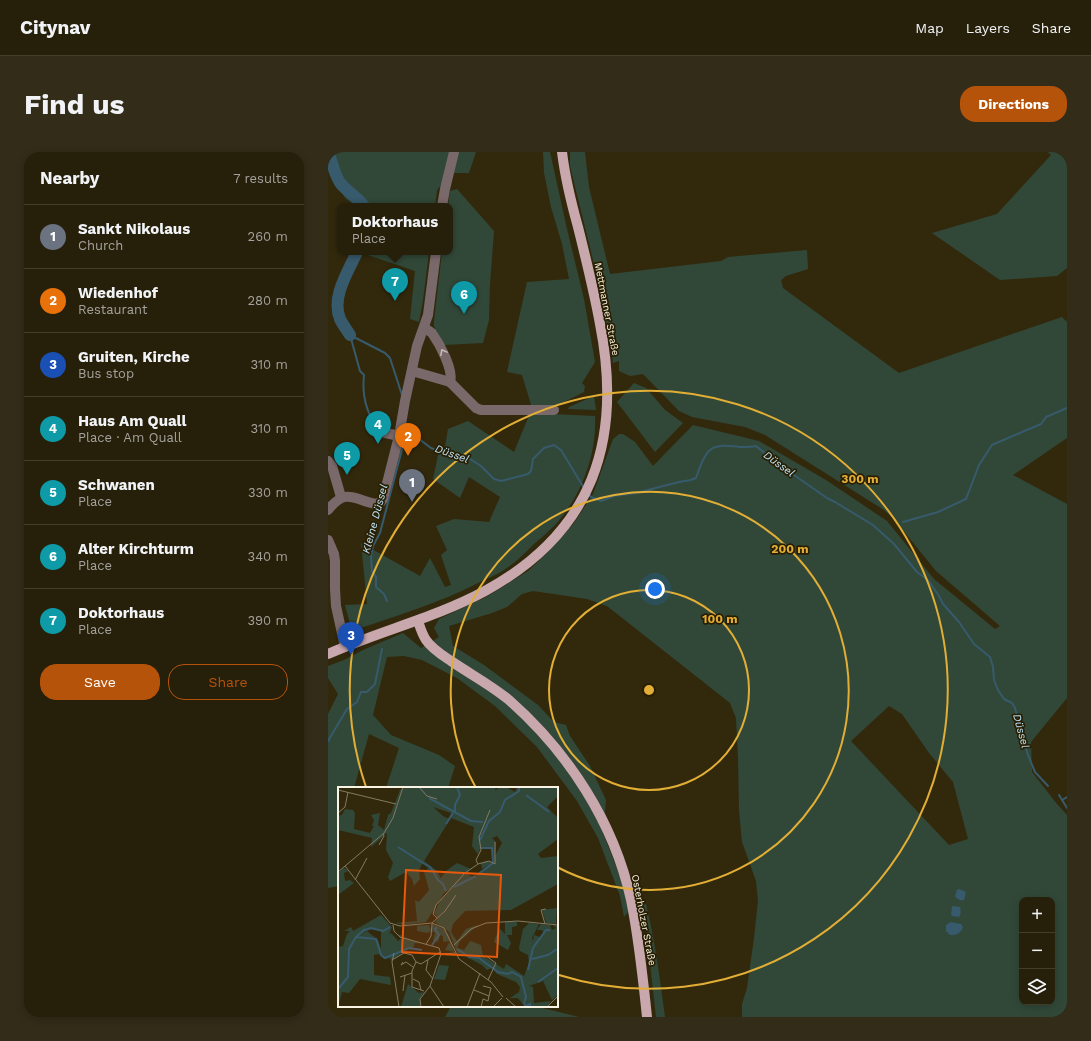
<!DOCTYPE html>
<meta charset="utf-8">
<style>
:root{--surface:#261f0a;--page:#322c18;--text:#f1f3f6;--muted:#a4a29c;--line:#423d2b;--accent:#b45309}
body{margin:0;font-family:"Work Sans",sans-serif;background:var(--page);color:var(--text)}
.controls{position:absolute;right:12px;bottom:12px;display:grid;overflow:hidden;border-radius:8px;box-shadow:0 2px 10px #0003}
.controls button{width:36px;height:36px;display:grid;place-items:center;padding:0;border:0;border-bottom:1px solid var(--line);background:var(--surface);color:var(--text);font:20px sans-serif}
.you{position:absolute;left:327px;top:437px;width:14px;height:14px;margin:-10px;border:3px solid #fff;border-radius:50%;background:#1a73e8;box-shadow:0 0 0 6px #1a73e833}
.badge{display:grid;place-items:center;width:26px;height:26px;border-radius:50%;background:var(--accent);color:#fff;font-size:13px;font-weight:700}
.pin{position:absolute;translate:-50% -33px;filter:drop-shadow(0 1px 2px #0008)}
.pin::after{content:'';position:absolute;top:21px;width:14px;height:12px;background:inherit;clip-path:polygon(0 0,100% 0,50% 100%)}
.popup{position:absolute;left:9px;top:51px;width:116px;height:52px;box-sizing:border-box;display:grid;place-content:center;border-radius:8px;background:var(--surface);filter:drop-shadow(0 1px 3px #0005);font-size:13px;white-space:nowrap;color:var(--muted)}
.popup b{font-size:15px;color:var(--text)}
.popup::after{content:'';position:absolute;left:50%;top:100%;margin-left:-8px;border:8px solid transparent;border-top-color:var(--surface)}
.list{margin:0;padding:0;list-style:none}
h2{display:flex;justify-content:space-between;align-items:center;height:52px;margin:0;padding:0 16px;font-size:17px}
h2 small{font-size:13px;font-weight:400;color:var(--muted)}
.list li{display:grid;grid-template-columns:26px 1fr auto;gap:12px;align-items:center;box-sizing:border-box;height:64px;padding:0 16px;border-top:1px solid var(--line)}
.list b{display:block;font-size:15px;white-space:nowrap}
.list p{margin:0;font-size:13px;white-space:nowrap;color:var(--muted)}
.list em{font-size:13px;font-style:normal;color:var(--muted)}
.actions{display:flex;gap:8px;padding:12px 16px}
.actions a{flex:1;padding:9px 0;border:1px solid var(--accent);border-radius:16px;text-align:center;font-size:14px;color:var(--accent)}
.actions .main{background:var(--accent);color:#fff}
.icon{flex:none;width:22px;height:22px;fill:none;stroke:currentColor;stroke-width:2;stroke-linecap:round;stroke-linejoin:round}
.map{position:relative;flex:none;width:739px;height:865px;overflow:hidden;border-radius:16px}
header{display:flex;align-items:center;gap:24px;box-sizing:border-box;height:56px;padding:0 20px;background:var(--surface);border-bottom:1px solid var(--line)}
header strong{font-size:19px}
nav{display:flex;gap:22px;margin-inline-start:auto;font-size:14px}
.intro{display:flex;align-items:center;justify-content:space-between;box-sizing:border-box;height:96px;padding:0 24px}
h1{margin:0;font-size:28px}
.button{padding:10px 18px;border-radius:16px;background:var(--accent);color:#fff;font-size:14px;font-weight:700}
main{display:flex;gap:24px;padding:0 24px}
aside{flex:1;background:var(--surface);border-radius:16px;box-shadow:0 2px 10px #0003}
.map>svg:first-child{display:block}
.green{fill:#314838;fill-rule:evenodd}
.water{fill:#375a6c}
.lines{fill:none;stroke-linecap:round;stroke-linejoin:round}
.stream{stroke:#375a6c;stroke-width:2}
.river{stroke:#375a6c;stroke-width:12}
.minor{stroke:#79696b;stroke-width:10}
.major{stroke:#c8a7ad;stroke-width:10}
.oneway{stroke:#c6bcb4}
.ring{fill:none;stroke:#e3ae35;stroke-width:2}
.labels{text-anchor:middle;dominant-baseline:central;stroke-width:3.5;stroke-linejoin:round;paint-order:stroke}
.street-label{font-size:10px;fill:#faf4e4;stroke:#281f03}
.water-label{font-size:11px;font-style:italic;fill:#bde2f7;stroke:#281f03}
.inset-river{fill:none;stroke:#375a6c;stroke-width:2}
.inset-road{fill:none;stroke:#827a63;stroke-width:1}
.view{fill:#e8590c;fill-opacity:0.15;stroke:#e8590c;stroke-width:2}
.inset-edge{fill:none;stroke:#faf4e4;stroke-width:2}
.centre{fill:#e3ae35;stroke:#281f03;stroke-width:2}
.ring-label{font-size:12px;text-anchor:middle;font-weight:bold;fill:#e3ae35;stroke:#281f03;stroke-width:3.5;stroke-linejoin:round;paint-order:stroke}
</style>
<header>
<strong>Citynav</strong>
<nav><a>Map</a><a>Layers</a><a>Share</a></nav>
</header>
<div class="intro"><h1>Find us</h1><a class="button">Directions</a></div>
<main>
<aside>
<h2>Nearby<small>7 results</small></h2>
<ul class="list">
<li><span class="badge" style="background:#6b7280">1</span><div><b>Sankt Nikolaus</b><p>Church</p></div><em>260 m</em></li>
<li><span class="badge" style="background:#e8710a">2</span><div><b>Wiedenhof</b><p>Restaurant</p></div><em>280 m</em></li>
<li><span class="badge" style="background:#1a4fb4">3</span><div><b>Gruiten, Kirche</b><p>Bus stop</p></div><em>310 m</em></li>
<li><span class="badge" style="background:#0f9aa8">4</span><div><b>Haus Am Quall</b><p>Place · Am Quall</p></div><em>310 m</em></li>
<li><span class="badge" style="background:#0f9aa8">5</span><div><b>Schwanen</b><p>Place</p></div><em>330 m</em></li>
<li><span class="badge" style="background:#0f9aa8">6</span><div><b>Alter Kirchturm</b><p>Place</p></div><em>340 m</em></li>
<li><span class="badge" style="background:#0f9aa8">7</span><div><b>Doktorhaus</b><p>Place</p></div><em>390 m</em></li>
</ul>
<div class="actions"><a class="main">Save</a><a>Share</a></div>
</aside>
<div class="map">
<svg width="739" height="865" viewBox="0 0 739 865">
<rect width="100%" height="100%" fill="#32290d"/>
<!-- green -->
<g class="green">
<polygon points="0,0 148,0 141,21 124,21 109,38 107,54 28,54 17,46 0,17"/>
<polygon points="215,0 222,0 239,77 256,147 267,210 254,231 257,234 256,240 230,253 204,256 194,223 179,220 199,130 241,127 234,92 223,55 216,21"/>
<path d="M242,0h15l4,35 21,87 111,-13 7,-4 79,-7 1,19 -22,7 -5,4 2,8 116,85 163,-56 5,5v116l-54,37 54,29v194l-36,44 1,30 25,32 10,11v202h-325v-13l5,-16 7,-50 4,-37 -2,-20 -14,-39 -3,-31 -1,-53 -2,-40 -6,-15 -123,-97 -20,-7 -54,-8 -11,3 -15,13 -15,6 -43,13 4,20 31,19 54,40 16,17 12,3 4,11 20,30 16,34 -3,33 17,43 9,35 -5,6 -4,-21 -22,-58 -21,-37 -40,-54 -42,-41 -38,-28 -35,-18 -18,-4 -17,1 -14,58 18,20 48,20 16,11 -7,22h-62l13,-40 -30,-14 -15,54h-15v98l-11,2v-174l10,-20 -10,-16v-12l16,-6 19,-10 40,-17 18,15 18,-11 -5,-9 5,-9 47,-22 42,-26 20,-19 26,-29 19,-29 20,-55 6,-5h4l12,8 18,24 40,-41 66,16 67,39 61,41 47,58 61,50 5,-3 -64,-55 -43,-53 -9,-8 -119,-75 -20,-8 -53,-10 -13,-6 -36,-37 -13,2 -11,-5v-10l-6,2 -3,-23 -15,-72 -25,-102zM561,554l13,8 27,39 24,29 15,57 -19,6 -98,-104zM694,748h30v102h-30z"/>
<polygon points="720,0 739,0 739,116 729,124 672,128 604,81 669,62 723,3"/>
<polygon points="129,37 166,79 162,132 161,168 155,191 116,193 106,174 106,169 114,100 122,100 122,54 120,54 122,39"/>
<polygon points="31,100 101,100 95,148 91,170 82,167 87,119"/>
<polygon points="306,231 318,236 337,258 355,271 327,300 289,250"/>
<polygon points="266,244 268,258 240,257 241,255"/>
<path d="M202,261l65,3c2,39 -14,81 -40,109 -7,7 -14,13 -21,19 -10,10 -20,20 -32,27 -7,5 -15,7 -22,11 -40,21 -85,34 -128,49l-7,-26 22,-1 -6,-61 59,33 10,-18 15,29 6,-2 -10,-30 6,-5 -11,-24 18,-7 35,3 11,-25 -31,-20 -9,21 -27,-19 5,-24 6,-3 4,-23 20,-8 46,31z"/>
<path d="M318,752c9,37 14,75 19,113h-9l-10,-90 -5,-22z"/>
<polygon points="123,854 207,854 251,865 117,865"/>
</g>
<!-- water -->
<g class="water">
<path d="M631,737l7,3 -2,8c-4,1 -7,-1 -9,-4l2,-6z"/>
<path d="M625,754l7,1c1,4 1,7 -1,10l-7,-1 -1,-2 1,-7z"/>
<path d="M623,770l10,2 2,3c-3,7 -6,8 -13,8l-4,-4v-6z"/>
</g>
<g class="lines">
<!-- stream -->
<g class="stream">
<path d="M22,183l10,36 4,4c-2,18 2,37 13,52"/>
<polyline points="22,183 57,201 62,206 74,243"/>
<polyline points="81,277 91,287 103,296 132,307 142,307 153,314 166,327 173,329 200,322 203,319 205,307 216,296 226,293 233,298 256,336"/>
<path d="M261,342l2,3 10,4 13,-5 22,-3 43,-11 12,-2 5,-2c3,-8 6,-19 12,-26 7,-9 22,-6 32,-5 5,0 11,0 16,-1l25,20 46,32 8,4 38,23 21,19 23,28 11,8 11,16 4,8 16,18 15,22 16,13 3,10 1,13 4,10 6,9 8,4 3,5 13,47 7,17 13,14"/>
<polyline points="575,370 610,360 638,347 651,313 664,293 687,283 713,272 718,265 739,256"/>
<polyline points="59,449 56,442 48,435 48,425 44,419 43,404 45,394 52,381 77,286 75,284"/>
<polyline points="0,589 19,557 29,550 33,540 39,540 47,532 54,497"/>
<polyline points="731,643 739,656"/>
<polyline points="734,648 739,645"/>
</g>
<!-- river -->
<g class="river">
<path d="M0,0c5,11 6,23 13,32 7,8 17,14 23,22"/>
<path d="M22,183c-3,-5 -7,-10 -10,-16 -9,-22 8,-47 17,-67"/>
</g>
<!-- minor -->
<g class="minor">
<polyline points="114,54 117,37 126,0"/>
<path d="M96,176c3,1 5,3 8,5 7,10 22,37 18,49"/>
<polyline points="84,219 122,230"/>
<polyline points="122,230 148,256 153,258 226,258"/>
<polyline points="49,279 71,284"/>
<polyline points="0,309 4,314 13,345"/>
<path d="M0,358c19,-24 27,-9 49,-6l4,-2 2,-3 16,-63 6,-35 12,-55 11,-31 8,-63"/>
<polyline points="0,388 6,402 7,409 7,437 8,454 17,495"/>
</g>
<!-- major -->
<g class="major">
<path d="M90,469c2,6 4,13 8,19 6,9 16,15 25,21 19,13 40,24 58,39 59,52 105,122 122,200 8,39 12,78 16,117"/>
<path d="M0,502c51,-23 107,-36 157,-63 108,-59 138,-150 115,-267 -6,-33 -14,-65 -22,-97 -7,-25 -13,-50 -16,-75"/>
</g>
</g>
<!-- one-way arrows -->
<defs><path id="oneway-chevron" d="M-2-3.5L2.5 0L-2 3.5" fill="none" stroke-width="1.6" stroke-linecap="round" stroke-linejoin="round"/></defs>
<use class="oneway" href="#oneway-chevron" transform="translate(115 200) rotate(-118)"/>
<!-- distance rings -->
<g class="ring">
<circle cx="321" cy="538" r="100"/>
<path d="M148 636A199 199 0 1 1 229 715"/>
<path d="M38 635A299 299 0 1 1 231 823"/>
</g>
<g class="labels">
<!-- street labels -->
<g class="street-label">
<text transform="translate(279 157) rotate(79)">Mettmanner Straße</text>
<text transform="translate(316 768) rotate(79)">Osterholzer Straße</text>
</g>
<!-- water labels -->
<g class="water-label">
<text transform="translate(124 302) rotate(19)">Düssel</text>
<text transform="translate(451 312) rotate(36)">Düssel</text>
<text transform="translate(47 367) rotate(-75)">Kleine Düssel</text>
<text transform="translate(693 579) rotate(75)">Düssel</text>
</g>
</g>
<!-- overview -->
<g transform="translate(10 635)">
<rect width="220" height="220" fill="#32290d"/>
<path d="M67,0h91l-1,4 4,-4h7l9,5 2,-5h41v9l-11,11 11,11v21l-20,15 3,4 17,-2v28l-47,26 -46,1 -12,13 -2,8 6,9 9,-12 12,-4 -18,16 -3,7 7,2 6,-9 11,4 2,11 21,13 2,-5 18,12 5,-13 -1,-8 -8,-4 -1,-3 4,-19 6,-6 10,1 -7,14 1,3 1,-6 6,2 4,-4 -2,-3h-5l4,-6 9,1 2,5 4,-2 -3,-3 5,1v69l-6,5 -9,-19 -14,5 4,1 1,16 17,-2 -4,6 -23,-1 -6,-8h-8l9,-6 1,-5 -4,-5 -19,-8 -5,-6 -5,2 -5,-5 -21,-11 -3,1 -9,-23 -14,-10 3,-4 -4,-5 7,-14 11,-11 -8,5 -18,29 -22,3 -9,-2 22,-2 -2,-21 4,2 10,-12 -5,-18 5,-5 -6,-5 -4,8 1,9 -6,7 -2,-7 -6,-7 -16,9 -2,-4 5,-14 -7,-13 1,-17 -16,14 1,-9 -34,-8v-14l4,-1 3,-6 8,1 2,3 -1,16 16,4 4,-7h-2l2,-6 -3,-5 9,-2 -2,12 6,5 4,-15 3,-2 9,-23zM95,20l18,6 -2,6 -6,-3zM113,31l23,9 -2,19 6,8 2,-5 12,-1 2,15 -5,-2 -8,2 1,6 9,-5 -17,14 -8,-5 5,-4 -14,-6 -11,8 -5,7 -5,-8 -12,-9zM159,49l5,7 -7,13 1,-14 -4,-4zM6,81l4,3 -4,2 1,8 5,-1 4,3 -16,12v-22zM219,121l-1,16 -10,-1 -4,-13zM43,128l11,12 -3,8 2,-2 7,8 3,-2 -3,-5 22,10 -5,-1 -3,7 -4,-2 -17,13 -1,-3 -6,1 -4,-5 -6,1v20l16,2 1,8 -31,-6 -11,14 -7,-1 -4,15v-60l5,-1 4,-12 3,-3h-6l7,-4 2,4zM31,142l12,2v18l-3,-9 -11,-9 -10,7zM167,135h12v4l-5,1v8h-5l4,8 -3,7 -14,-8 5,-14 6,6zM94,137l12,5 5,6 5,17 -9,-2 5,-9 -7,1v-6l-3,-1 -2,7 -5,-2 2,-7 -4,-2zM91,138l2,6 -4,2 -10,-2v-5l-21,1zM101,178l10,1 -4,14 -11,-1zM70,197l11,9 5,-1 -4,7v8h-19z" fill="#314838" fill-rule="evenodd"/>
<path class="inset-river" d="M188,8l23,17M91,11l42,23 12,1M117,26v-8l5,-10 -3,-8M108,37l7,-11M142,53l9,-19 11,-9 5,-12 14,-9v-4M60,60l33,21 7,12 5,4 3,7M139,88l16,-12 -1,-15h-11M116,100l22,-11M27,143l6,-2 12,3 7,-4M18,150l9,-8M94,158l7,-10 -4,-6 2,-2M119,162l11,7M130,170l11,1 19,14 10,2 4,-2 9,5 5,20 -2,6 2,3 4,-2 1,3M194,172l16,-4 9,-6M190,183l5,-22 13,-18h4M200,195l20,-14M0,202l10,-12 1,-28 7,-12 20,2 5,16 4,3 24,-10 13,2"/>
<path class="inset-road" d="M81,0l8,9 10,3M0,3l58,14M0,26l7,-6 3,-15M41,58l5,-9 -1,-2M140,77l-2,-4 5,-10 -2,-13 11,-27M7,79l45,57 10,3 32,-3 12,5 15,31 32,23 12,15M0,85l46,-39 9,-15 10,-31M17,93l12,-22M99,131l-4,-4 3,-9 29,-32 13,-9 11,-3 6,3v-22M94,136l13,-12 11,-16M207,137l-4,-14 5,-1M55,138l1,6 6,6 39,11 2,6M88,157l5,-8 1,-12M116,158l17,-16 15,-6 32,-2 40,4M56,166l-2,9 7,45M103,167l-11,32 14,21M103,167l15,-1M148,169l10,7M54,173l12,-7 8,2 4,7 5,2 19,-12M90,173l-2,10 7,9M65,175l-2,3 5,-3 7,5M78,175l-4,9v16l12,4M62,190l12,-4M75,192l6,3 2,8M150,193l8,-17M145,199l8,2 -2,8M136,203l15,6 -1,5 -5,-2 -2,8h2M65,204l2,-16M168,211l10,9M83,220l-1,-8 10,-13M129,220l13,-34M155,220l9,-9M209,220l11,-11"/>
<path class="view" d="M68,83l95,5 -4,82 -95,-5z"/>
<rect width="220" height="220" class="inset-edge"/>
</g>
<circle cx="321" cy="538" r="6" class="centre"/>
<g class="ring-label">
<text x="532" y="331">300 m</text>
<text x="462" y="401">200 m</text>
<text x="392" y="471">100 m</text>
</g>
</svg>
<div class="controls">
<button>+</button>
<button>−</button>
<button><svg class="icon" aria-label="layers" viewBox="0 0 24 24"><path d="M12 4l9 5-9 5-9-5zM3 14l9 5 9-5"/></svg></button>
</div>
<div class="you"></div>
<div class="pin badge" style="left:84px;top:350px;background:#6b7280">1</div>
<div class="pin badge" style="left:80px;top:304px;background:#e8710a">2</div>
<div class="pin badge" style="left:23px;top:503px;background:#1a4fb4">3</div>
<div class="pin badge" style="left:50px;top:292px;background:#0f9aa8">4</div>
<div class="pin badge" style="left:19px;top:323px;background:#0f9aa8">5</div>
<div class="pin badge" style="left:136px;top:162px;background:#0f9aa8">6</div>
<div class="pin badge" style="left:67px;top:149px;background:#0f9aa8">7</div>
<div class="popup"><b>Doktorhaus</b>Place</div>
</div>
</main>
